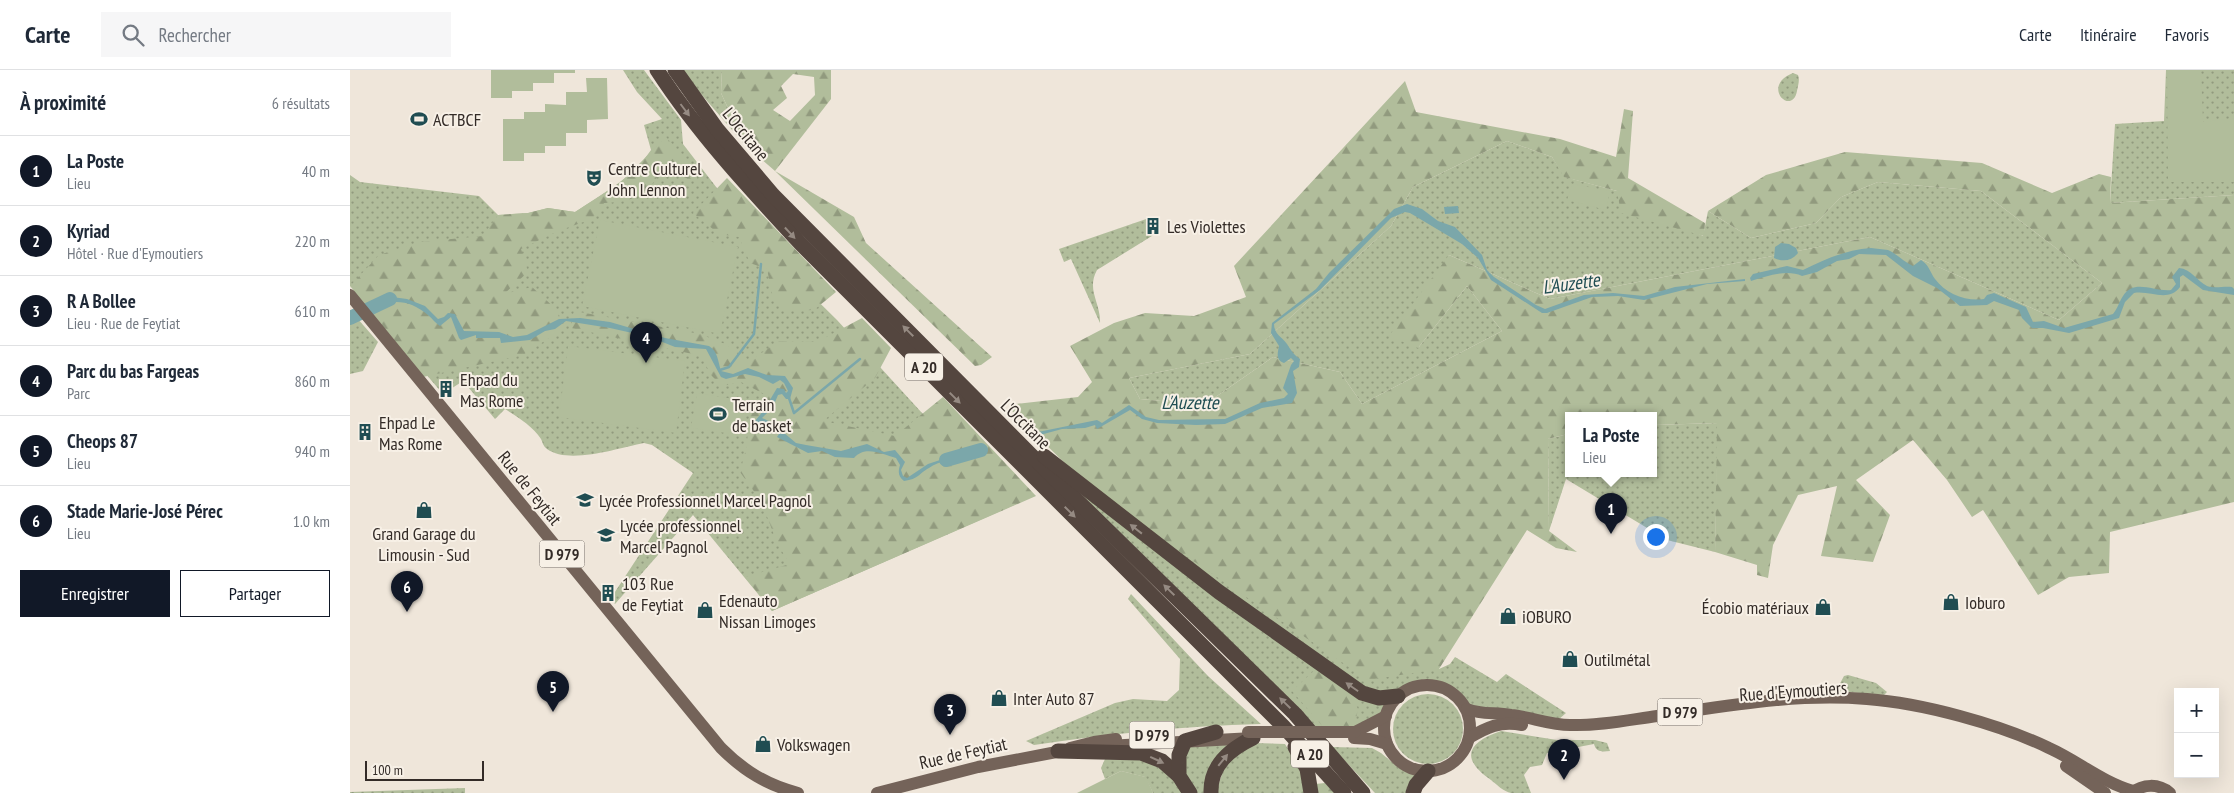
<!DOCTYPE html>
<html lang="fr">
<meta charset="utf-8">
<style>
:root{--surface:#fff;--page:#f6f6f7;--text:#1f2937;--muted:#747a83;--line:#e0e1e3;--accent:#111827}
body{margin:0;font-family:"PT Sans Narrow",sans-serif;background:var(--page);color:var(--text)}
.controls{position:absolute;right:15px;bottom:15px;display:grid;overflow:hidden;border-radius:0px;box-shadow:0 5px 20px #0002}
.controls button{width:45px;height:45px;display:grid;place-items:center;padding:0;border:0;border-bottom:1px solid var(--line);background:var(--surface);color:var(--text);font:25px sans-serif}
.scale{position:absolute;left:15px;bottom:12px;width:119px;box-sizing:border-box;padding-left:5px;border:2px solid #332b27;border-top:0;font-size:14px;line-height:18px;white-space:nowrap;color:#332b27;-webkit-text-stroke:4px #f7f0e6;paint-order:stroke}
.you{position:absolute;left:1305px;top:466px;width:18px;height:18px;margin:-12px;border:4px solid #fff;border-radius:50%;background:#1a73e8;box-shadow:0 0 0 8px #1a73e833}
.badge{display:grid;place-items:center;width:32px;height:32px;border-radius:50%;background:var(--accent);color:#fff;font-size:16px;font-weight:700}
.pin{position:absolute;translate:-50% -41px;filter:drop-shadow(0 1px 2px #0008)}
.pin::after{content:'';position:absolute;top:26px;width:18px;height:15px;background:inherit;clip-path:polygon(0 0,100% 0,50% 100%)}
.popup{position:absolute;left:1215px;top:342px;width:92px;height:65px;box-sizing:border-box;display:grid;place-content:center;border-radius:0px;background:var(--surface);filter:drop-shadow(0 1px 4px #0005);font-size:16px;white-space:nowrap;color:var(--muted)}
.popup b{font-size:19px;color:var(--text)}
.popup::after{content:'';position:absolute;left:50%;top:100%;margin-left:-10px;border:10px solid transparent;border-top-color:var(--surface)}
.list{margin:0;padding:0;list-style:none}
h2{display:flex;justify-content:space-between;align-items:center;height:65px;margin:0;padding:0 20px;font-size:21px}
h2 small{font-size:16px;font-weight:400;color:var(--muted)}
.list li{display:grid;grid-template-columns:32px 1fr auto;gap:15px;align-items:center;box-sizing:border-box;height:70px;padding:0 20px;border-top:1px solid var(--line)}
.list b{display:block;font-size:19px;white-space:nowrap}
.list p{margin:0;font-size:16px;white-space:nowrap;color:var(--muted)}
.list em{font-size:16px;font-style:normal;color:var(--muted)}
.actions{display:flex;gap:10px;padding:15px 20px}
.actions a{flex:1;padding:11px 0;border:1px solid var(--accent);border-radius:0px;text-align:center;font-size:18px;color:var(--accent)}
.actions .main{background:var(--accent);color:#fff}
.icon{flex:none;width:28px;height:28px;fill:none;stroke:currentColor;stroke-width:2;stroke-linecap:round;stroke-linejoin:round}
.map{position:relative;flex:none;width:1884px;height:723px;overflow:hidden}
header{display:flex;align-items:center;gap:30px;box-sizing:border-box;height:70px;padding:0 25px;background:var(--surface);border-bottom:1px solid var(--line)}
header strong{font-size:24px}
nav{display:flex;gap:28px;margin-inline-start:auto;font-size:18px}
.search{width:350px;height:45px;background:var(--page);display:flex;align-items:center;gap:12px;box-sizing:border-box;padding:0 18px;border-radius:0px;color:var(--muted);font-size:19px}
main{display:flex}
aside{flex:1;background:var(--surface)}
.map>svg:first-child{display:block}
.grass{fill:url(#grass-dots)}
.forest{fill:url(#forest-firs);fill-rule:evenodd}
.garden{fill:#b1bd9b}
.water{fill:#7ba7aa}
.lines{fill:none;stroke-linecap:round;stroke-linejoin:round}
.stream{stroke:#7ba7aa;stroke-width:2.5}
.river{stroke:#7ba7aa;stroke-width:14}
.primary{stroke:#746359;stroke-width:12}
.highway{stroke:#54463f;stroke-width:15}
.primary-bridge{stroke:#746359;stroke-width:12}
.oneway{fill:#958a82}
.labels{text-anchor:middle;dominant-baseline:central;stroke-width:4;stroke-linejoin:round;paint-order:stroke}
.shield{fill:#f7f0e6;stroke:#6e6660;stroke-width:1}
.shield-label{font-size:16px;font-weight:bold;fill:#332b27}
.poi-label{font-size:18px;fill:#332b27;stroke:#f7f0e6;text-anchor:start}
.street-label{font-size:18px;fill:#332b27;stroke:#f7f0e6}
.water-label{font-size:19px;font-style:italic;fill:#204d52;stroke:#f7f0e6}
</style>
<header>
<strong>Carte</strong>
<div class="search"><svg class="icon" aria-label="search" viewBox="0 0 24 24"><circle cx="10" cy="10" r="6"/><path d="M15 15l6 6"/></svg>Rechercher</div>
<nav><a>Carte</a><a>Itinéraire</a><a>Favoris</a></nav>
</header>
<main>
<aside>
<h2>À proximité<small>6 résultats</small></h2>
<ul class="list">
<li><span class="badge">1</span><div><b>La Poste</b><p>Lieu</p></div><em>40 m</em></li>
<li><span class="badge">2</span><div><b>Kyriad</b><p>Hôtel · Rue d'Eymoutiers</p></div><em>220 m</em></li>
<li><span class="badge">3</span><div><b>R A Bollee</b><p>Lieu · Rue de Feytiat</p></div><em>610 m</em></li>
<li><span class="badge">4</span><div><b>Parc du bas Fargeas</b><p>Parc</p></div><em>860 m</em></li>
<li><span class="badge">5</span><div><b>Cheops 87</b><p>Lieu</p></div><em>940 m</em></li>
<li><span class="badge">6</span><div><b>Stade Marie-José Pérec</b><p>Lieu</p></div><em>1.0 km</em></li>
</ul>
<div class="actions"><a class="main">Enregistrer</a><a>Partager</a></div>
</aside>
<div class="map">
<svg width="1884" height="723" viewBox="0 0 1884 723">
<defs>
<pattern id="grass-dots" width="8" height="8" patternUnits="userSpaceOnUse" patternTransform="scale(1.25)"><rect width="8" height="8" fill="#b1bd9b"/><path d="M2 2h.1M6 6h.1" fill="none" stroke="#919a7e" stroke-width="1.8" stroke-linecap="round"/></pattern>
<pattern id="forest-firs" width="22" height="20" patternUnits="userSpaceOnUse" patternTransform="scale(1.25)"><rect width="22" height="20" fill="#b1bd9b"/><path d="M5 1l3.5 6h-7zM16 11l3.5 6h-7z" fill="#919a7e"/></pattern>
</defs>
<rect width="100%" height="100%" fill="#efe6da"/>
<!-- grass -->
<g class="grass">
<path d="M273,0h21l37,50 2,24 77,100 77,76 85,93 99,89 -249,109 -79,-96 -78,89 -4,-6 82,-125 -41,-28 -8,-2c-26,5 -75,22 -97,6 -4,-3 -4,-6 -6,-10 -8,-13 -24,-22 -36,-30l-10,10 -32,-38 -20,13 -93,-108v-111l10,7 119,14 19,19 30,-2 20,-5 27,4c28,-18 57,-34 76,-62l-7,-25 18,-6 -25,-27z"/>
<polygon points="333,0 372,0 371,23 395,75 345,17"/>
<polygon points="1816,0 1884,0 1884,125 1760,133 1765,54 1814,51"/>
<path d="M1443,3l5,2c2,5 0,10 -1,16 -5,26 -37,-5 -4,-18z"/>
<polygon points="1157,71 1202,87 1215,107 1267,121 1353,166 1358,141 1401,168 1466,153 1491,127 1528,112 1631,121 1752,213 1709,250 1520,167 1200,229 1099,185 1068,278 1117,216 1152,261 1012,334 990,302 923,287 854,335 790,329 779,308 900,284 1041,156 1063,117"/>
<path d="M802,147l8,14 -63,39c-11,20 4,33 3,53l-29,-64 -7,3 -5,-13z"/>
<polygon points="0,240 28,272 13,301 0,304"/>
<polygon points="1368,353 1365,482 1317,470 1216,409 1199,461 1198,369 1218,364 1218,403 1304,403 1304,355"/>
<polygon points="726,419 1037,633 1025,651 1003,658 967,659"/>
<polygon points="748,426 1089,599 1100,594 1105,587 1147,612 1156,604 1216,643 1208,650 1122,638 1108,622 1095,613 1074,609 1049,619 1020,625"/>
<path d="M781,524l77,82 53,48c-77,2 -152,10 -227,21l-8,-4 89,-38 18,-4 34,2 12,-11 1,-31 -52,-60z"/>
<polygon points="1498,605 1526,613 1537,622 1534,625 1486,621 1494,606"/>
<circle cx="1078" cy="659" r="35"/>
<path d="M1151,661l56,9h38l12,3 3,8c-8,1 -14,1 -16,-7l-47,9 -5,12 -12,2 -6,8 7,18c-7,0 -14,0 -20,0 -7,-1 -15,-9 -20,-13 -32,-22 -23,-38 10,-49z"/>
<polygon points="883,672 856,723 846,723 833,698 838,676"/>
<polygon points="904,673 935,674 950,698 955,723 866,723 876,691"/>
<polygon points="982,677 1022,678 1031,683 1049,698 1068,706 1059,723 1025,723"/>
<path d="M755,689c12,1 28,-2 39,1 16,5 30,19 38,33h-29l-8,-16 -24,-6 -16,8 -4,-11z"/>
<polygon points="115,718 115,723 0,723 0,722"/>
</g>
<!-- forest -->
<g class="forest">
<path d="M372,0h109v29l-56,72 79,46 12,26 126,114 -11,8 -6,1 -200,-195 -30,-26 -24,-52zM443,4l21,3 1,18 -25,26 -17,-11 14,-12 -6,-12z"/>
<polygon points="1055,11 1066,42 1210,69 1266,87 1274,39 1283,41 1278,108 1355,153 1354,166 1271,143 1267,121 1214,107 1202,87 1157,71 1063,117 1041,156 900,284 779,308 790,329 854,335 923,287 990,302 1012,334 1152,261 1117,216 1068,278 1039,266 1099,185 1200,229 1520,167 1709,250 1752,213 1631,121 1528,112 1491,127 1466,153 1401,168 1358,141 1416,105 1495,82 1632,93 1702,123 1749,104 1761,107 1760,133 1884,125 1884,432 1760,462 1759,503 1719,507 1688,525 1633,440 1622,447 1597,410 1563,370 1506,410 1540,445 1523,492 1471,486 1487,416 1448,425 1423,475 1418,508 1407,505 1407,495 1365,482 1367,353 1304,355 1304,345 1218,345 1218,364 1198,369 1199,461 1227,482 1206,478 1177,460 1089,599 1018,610 748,426 662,341 666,334 728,327 742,312 720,276 764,253 795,243 844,246 896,227 884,196"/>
<path d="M316,67l20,23 14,23 -38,-14c-14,26 -29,33 -58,34l-12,16 -34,12 -37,18 7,23 -24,22 28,-7 26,24 5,18 -40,26 -100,22 -67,-78 -4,-15 27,-29 41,-13 63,-6 15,-21 30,-2 20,-5 27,4 46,-30z"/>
<polygon points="377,108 486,222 464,240 438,241 423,228 417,199 400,193 389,167 369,164 343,143"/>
<polygon points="224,241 350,264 375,274 400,291 429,271 467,272 512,248 541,278 525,308 473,351 545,366 593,327 686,426 422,541 395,507 440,494 428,475 411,431 390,402 396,379 401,338 416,325 391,312 372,316 360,304 352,286 221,258"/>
<polygon points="968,597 997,618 1008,639 1004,658 974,658 942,621"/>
<polygon points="975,713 985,723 964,723 965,714"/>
</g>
<!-- garden -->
<g class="garden">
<polygon points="141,0 225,0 225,3 204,3 204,13 183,13 183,21 162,21 162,28 141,28"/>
<polygon points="1817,0 1851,0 1853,52 1884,48 1884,112 1818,112"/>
<polygon points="236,8 257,8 258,49 237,50 237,63 216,63 216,76 195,76 195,83 174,83 174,91 153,91 153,49 174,49 174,42 195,42 195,34 216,35 216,22 237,22"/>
<polygon points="1222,114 1260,121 1256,140 1217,130"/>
<polygon points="250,150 388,177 370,264 232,236"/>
<polygon points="218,276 335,291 326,363 209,347"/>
<polygon points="347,323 395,331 390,365 341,358"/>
<polygon points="771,701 796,707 803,723 727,723"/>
</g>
<!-- water -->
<g class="water">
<path d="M1057,134l15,5 16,12 17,6 27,28 5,15 7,7 42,28 9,4 39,-14 29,-2 31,3 31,-9 70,-8v2l-38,3 -63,16 -26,-4 -26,1 -45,16h-5l-51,-33 -13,-22 -16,-14 -52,-31 -5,-1 -14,6 -71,72 -46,34c0,10 8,13 13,20 4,6 6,10 13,15l-1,8 -6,4 4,22 -5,10 -30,5 -37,16 -29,1 -39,-2 -15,-4 -12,-9 -33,19 -2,-4 -10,3 -23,1 -22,6 -2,-3 59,-12 5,3 27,-18 17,12 13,3 66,-1 35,-16 24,-5 4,-4 -5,-6 8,-23 3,-4 -3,-3 -7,5c-9,-3 -6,-11 -5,-17l-8,-13 1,-10 44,-34 13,-16 59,-58 6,-6z"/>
<polygon points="1108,136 1109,143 1095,144 1094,137"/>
<path d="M1431,173l8,1 7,4 2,5c-6,8 -15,9 -24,5l1,-11z"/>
<path d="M1521,178c5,1 12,1 17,2 6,2 16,12 25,16l8,-6c8,5 9,12 14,19 11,15 32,23 49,20l3,-4 7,-2 32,14 7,15 11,-1 20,7 49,-14c5,-6 6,-12 10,-18 11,-18 31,-4 48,-6l5,-6 -4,-7 7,-9c12,1 18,13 28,18 9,3 15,0 25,1l2,2v6l-31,-5 -20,-15 -3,2v10c-12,16 -30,3 -46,6l-9,9 -6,16 -50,15 -26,-5h-11l-10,-10 -3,-8 -25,-9 -7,4 -27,1 -23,-18 -24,-12 -27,-21 -27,-1 -10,5 -12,2 -20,11 -15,4c-15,-7 -35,0 -51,5l-1,-3 3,-4 34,-8 16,4c22,-11 43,-20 68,-22z"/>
<path d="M42,227l15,2 18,7 13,13 6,-2 4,-4 7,1 9,17 35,1 14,5 14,-2 32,-16 21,-1 30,4 55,16 44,8c9,5 9,16 12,25l12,3 15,-6 19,7 18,1 8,12 -3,11h-4l-4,-5 -4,1 -5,12 -11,11 9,4 25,21 10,2 35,6 26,-7 17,8 11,-2 10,12 -4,8 2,6 4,2 21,-14 33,-11 4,3c-11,3 -26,5 -36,12 -11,6 -10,11 -25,13 -6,-5 -6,-9 -4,-16l-4,-7c-14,-4 -31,-13 -42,0l-19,-1 -13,-6 -14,2 -29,-15 -2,-1 2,-3 -8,-6 -16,-7 9,-11 13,-22 7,1 2,4 2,-2 -4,-8 -4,-3 -7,4 -14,-7 -14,-3 -19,5 -5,-2 -15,-28 -31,-2 -25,-10 -40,-9 -44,-7 -11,8 -10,2 -15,9 -29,3 -1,-5h-24v-3l-15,5 -2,-2 -8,-21 -11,9c-5,-3 -7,-7 -12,-11 -16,-14 -34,-17 -53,-8l-2,-2z"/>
</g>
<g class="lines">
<!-- stream -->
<g class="stream">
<polyline points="370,300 379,297 404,264 411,194"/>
<polyline points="439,328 444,343 510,289"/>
</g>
<!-- river -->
<g class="river">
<polyline points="0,248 40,229"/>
<polyline points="596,390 631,380"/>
</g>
<!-- primary -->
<g class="primary">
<path d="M0,225l371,453c23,23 46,37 77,45"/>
<circle cx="1077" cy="658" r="43"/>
<path d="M1117,639c15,6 28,3 44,6 20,2 39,10 59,10 29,1 58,-5 87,-9 70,-10 139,-23 210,-17 55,4 132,25 182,49 29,13 53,34 84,43"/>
<polyline points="1005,662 1036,646"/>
<polyline points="1004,668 1020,669 1037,674"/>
<path d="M1119,668c18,-11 31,-17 53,-13"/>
<polyline points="757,676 903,668"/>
<polyline points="720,678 744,672 766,669"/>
<polyline points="1716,696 1755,723"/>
<polyline points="527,723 628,697 717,680"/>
<path d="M1781,723c12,-9 27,-10 39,0"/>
</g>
<!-- highway -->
<g class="highway">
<path d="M307,0c41,63 92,118 143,173l483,483 61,67"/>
<polyline points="325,0 367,59 423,125 687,391 945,644 1013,723"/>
<polyline points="694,386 869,522 1012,623 1029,628 1048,626"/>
<polyline points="945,677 957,699 961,723"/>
<polyline points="708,681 791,683 812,691 829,706"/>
<polyline points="840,723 829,706 829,685 835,671 866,662"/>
<path d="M861,723c-1,-28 19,-44 42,-55"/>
<polyline points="1063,723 1066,715 1078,701"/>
</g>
<!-- primary-bridge -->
<polyline class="primary-bridge" points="898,662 1005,662"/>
</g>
<!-- one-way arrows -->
<defs><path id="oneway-solid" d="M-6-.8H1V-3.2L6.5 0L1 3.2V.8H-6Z" transform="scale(1.25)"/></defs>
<g class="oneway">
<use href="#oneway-solid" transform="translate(335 40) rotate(53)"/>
<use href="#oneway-solid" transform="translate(440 163) rotate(47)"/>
<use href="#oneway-solid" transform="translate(558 261) rotate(-135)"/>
<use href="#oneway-solid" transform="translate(605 328) rotate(45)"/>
<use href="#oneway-solid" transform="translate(720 442) rotate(45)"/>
<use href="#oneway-solid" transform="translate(786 459) rotate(-142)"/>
<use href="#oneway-solid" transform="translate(819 520) rotate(-136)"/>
<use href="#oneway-solid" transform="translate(1002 617) rotate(-145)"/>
<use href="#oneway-solid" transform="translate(935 633) rotate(-136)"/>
<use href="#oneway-solid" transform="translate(807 690) rotate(25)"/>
<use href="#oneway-solid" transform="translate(873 690) rotate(-51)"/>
</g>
<!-- icons -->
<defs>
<g id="stadium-bare" transform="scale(1.35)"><path d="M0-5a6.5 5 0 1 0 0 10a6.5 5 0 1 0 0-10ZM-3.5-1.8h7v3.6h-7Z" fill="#204d52" stroke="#f7f0e6" stroke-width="2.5" paint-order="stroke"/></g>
<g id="theatre-bare" transform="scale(1.35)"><path d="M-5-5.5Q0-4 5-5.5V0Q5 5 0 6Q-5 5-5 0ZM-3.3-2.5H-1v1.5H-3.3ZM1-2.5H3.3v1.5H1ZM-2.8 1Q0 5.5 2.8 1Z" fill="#204d52" stroke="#f7f0e6" stroke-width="2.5" paint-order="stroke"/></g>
<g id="building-bare" transform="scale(1.35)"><path d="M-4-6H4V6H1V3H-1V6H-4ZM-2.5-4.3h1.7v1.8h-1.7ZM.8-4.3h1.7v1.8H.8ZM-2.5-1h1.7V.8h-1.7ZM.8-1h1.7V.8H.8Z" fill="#204d52" stroke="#f7f0e6" stroke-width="2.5" paint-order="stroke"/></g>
<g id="school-bare" transform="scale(1.35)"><path d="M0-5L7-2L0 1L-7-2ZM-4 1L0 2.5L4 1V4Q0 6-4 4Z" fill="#204d52" stroke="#f7f0e6" stroke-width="2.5" paint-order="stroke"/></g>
<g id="shop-bare" transform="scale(1.35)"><path d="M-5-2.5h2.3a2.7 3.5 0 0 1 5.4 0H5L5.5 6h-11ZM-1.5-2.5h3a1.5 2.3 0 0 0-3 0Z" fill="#204d52" stroke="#f7f0e6" stroke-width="2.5" paint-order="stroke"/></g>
</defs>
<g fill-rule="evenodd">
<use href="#stadium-bare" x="69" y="49"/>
<use href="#theatre-bare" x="244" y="108"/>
<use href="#building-bare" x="803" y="156"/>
<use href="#building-bare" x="96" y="319"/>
<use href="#stadium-bare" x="368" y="344"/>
<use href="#building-bare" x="15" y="362"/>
<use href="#school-bare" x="235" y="430"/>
<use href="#shop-bare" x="74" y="440"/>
<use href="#school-bare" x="256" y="465"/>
<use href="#building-bare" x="258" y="523"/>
<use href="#shop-bare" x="1601" y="532"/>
<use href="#shop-bare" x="1473" y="537"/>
<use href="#shop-bare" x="355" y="540"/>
<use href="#shop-bare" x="1158" y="546"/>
<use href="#shop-bare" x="1220" y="589"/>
<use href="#shop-bare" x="649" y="628"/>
<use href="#shop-bare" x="413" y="674"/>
</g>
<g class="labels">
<!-- shield labels -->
<g class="shield">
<rect x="555" y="283.5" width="38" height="27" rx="4"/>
<rect x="189.5" y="470.5" width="45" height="27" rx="4"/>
<rect x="1307.5" y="628.5" width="45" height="27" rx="4"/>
<rect x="779.5" y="651.5" width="45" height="27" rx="4"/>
<rect x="941" y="670.5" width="38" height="27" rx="4"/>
</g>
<g class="shield-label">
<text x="574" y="297">A 20</text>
<text x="212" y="484">D 979</text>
<text x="1330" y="642">D 979</text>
<text x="802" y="665">D 979</text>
<text x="960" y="684">A 20</text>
</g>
<!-- poi labels -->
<g class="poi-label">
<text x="83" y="49">ACTBCF</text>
<text x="258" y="98">Centre Culturel<tspan x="258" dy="21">John Lennon</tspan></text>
<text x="817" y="156">Les Violettes</text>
<text x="110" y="309">Ehpad du<tspan x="110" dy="21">Mas Rome</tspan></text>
<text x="382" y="334">Terrain<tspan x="382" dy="21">de basket</tspan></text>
<text x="29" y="352">Ehpad Le<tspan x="29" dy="21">Mas Rome</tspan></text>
<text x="249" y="430">Lycée Professionnel Marcel Pagnol</text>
<text x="270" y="455">Lycée professionnel<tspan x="270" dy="21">Marcel Pagnol</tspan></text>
<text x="74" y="463" text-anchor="middle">Grand Garage du<tspan x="74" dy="21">Limousin - Sud</tspan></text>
<text x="272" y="513">103 Rue<tspan x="272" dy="21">de Feytiat</tspan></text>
<text x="369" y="530">Edenauto<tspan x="369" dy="21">Nissan Limoges</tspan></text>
<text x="1615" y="532">Ioburo</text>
<text x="1459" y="537" text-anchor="end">Écobio matériaux</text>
<text x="1172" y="546">iOBURO</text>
<text x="1234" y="589">Outilmétal</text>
<text x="663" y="628">Inter Auto 87</text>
<text x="427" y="674">Volkswagen</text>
</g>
<!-- street labels -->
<g class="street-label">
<text transform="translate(396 64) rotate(51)">L'Occitane</text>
<text transform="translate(676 354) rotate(45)">L'Occitane</text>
<text transform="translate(180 418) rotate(51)">Rue de Feytiat</text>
<text transform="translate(1443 621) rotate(-4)">Rue d'Eymoutiers</text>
<text transform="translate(613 683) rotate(-13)">Rue de Feytiat</text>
</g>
<!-- water labels -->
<g class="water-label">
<text transform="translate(1221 213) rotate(-8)">L'Auzette</text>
<text x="840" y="332">L'Auzette</text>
</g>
</g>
</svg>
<div class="controls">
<button>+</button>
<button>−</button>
</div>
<div class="scale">100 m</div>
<div class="you"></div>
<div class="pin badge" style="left:1261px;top:464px">1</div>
<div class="popup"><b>La Poste</b>Lieu</div>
<div class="pin badge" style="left:1214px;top:710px">2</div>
<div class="pin badge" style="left:600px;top:665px">3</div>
<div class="pin badge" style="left:296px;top:293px">4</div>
<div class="pin badge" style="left:203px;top:642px">5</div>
<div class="pin badge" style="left:57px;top:542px">6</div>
</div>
</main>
